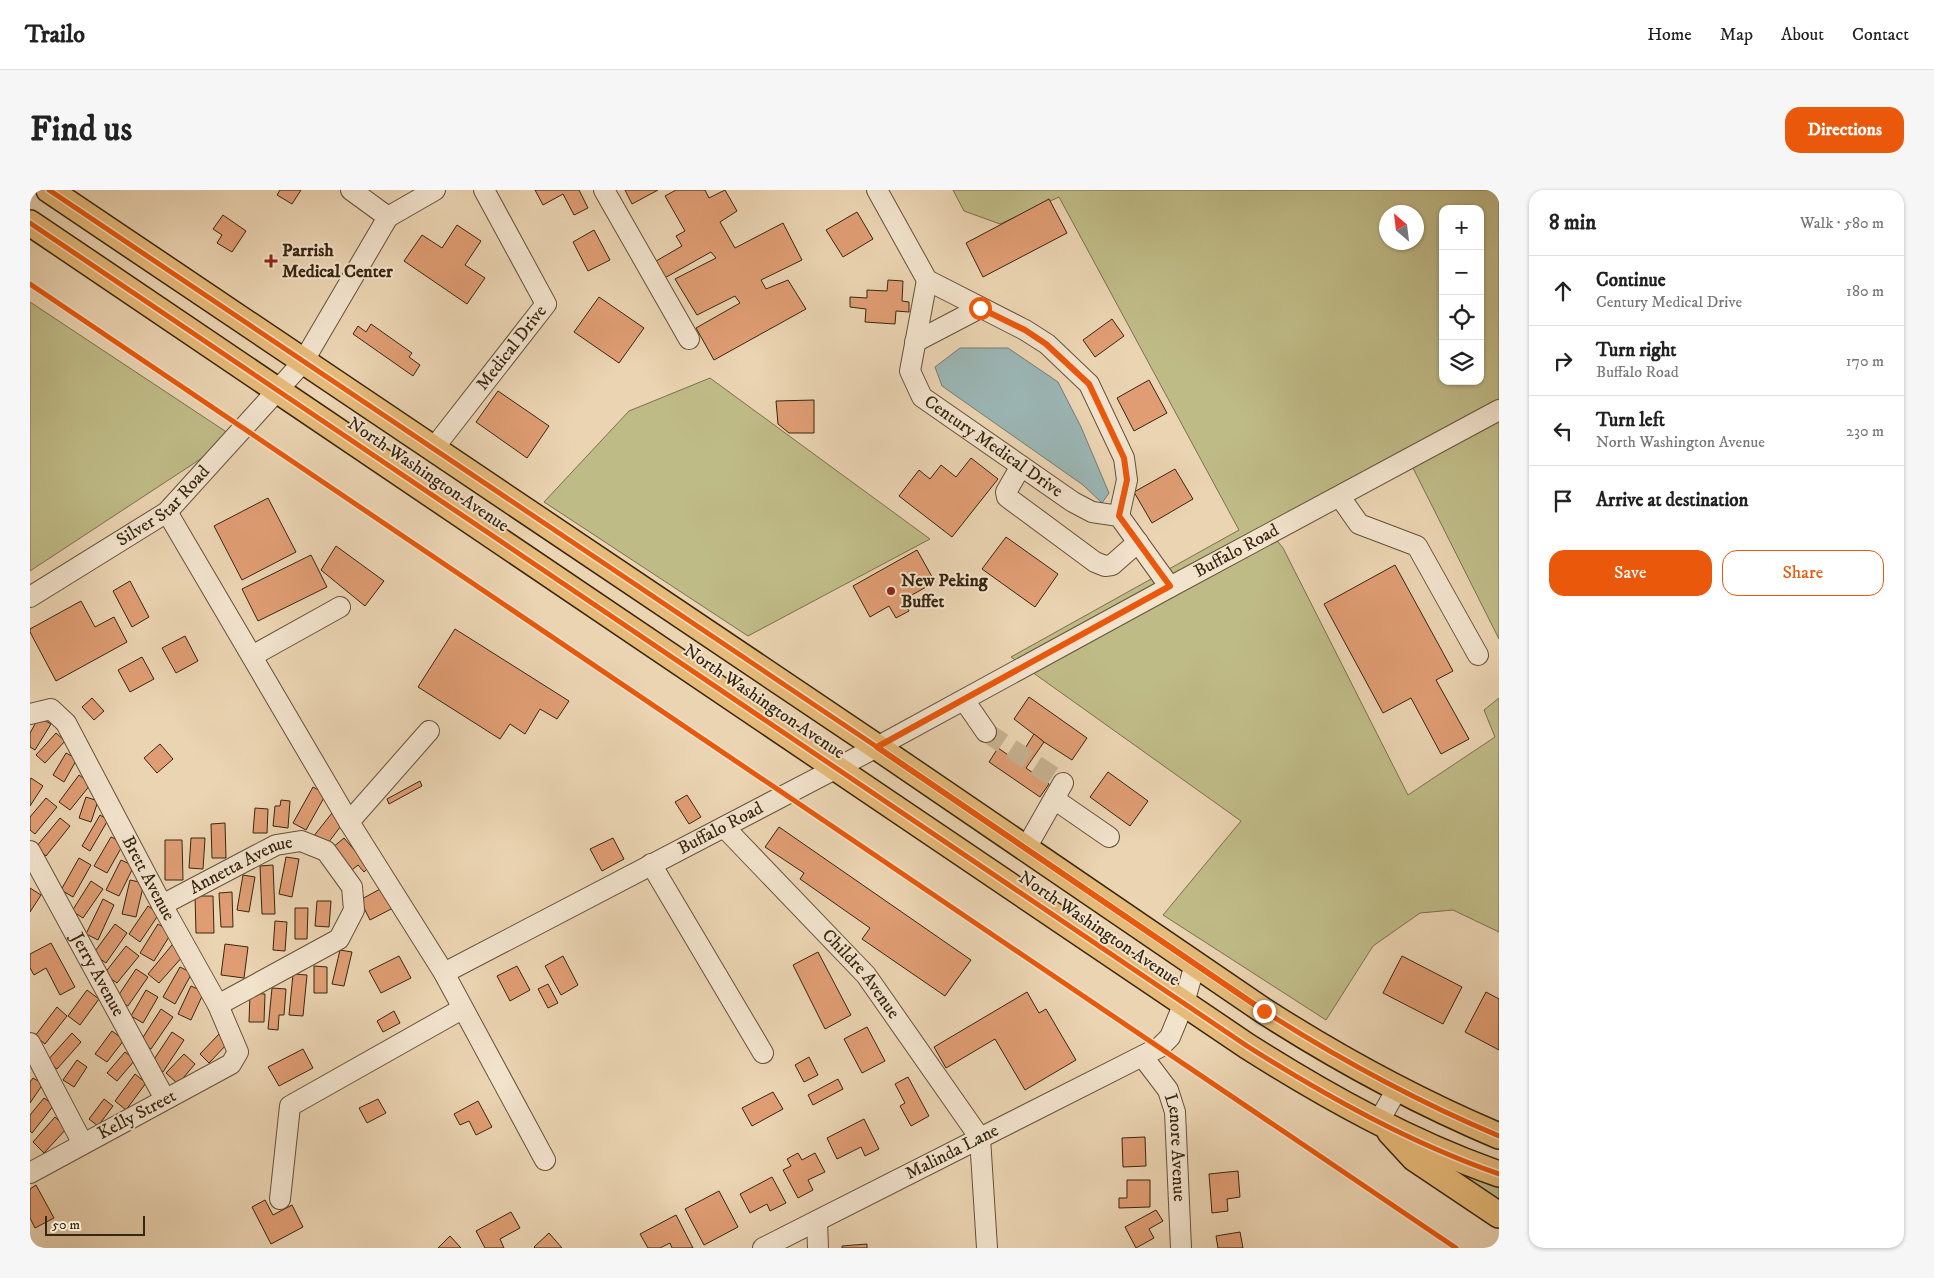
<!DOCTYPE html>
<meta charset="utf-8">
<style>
:root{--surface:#fff;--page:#f6f6f6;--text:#222;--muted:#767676;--line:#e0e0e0;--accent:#ea580c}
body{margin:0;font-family:"IM FELL DW Pica",serif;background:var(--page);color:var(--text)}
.controls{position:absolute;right:15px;top:15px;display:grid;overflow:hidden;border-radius:10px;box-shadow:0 1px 4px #0004}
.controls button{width:45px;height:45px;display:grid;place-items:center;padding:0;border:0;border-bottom:1px solid var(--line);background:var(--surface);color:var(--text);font:25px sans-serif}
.compass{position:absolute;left:1349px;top:15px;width:45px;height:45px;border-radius:50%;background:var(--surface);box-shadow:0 1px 4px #0004;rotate:332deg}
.scale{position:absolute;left:15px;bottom:12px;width:100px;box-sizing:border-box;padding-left:5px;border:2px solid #39260f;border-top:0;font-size:14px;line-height:18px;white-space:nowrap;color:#39260f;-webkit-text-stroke:4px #f2e3cd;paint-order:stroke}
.stop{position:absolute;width:15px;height:15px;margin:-11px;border:4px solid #ea580c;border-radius:50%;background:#fff}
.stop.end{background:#ea580c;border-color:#fff;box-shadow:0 1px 5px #0008}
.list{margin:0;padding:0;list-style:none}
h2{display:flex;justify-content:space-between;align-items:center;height:65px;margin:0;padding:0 20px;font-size:21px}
h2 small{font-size:16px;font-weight:400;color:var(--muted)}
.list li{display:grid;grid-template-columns:32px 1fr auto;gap:15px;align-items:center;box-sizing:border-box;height:70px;padding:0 20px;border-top:1px solid var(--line)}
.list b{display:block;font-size:19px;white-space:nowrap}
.list p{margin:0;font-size:16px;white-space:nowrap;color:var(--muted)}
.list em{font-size:16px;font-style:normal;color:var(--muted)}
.actions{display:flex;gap:10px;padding:15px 20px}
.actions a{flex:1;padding:11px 0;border:1px solid var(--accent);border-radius:15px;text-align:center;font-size:18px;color:var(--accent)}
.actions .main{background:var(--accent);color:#fff}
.icon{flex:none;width:28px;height:28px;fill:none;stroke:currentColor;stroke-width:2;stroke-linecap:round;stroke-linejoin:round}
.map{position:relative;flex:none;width:1469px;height:1058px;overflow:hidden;border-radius:15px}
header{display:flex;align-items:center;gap:30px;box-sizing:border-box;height:70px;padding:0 25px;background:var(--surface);border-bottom:1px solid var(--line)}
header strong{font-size:24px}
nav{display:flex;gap:28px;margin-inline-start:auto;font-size:18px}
.intro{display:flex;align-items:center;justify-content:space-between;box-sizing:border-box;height:120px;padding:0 30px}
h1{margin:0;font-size:35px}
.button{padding:12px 22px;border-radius:15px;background:var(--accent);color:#fff;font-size:18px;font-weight:700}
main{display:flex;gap:30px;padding:0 30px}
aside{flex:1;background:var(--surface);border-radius:15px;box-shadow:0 1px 4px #0004}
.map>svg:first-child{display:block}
.green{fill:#bfbb87;stroke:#7c704b;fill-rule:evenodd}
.water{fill:#9bb6b5;stroke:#747c73}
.building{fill:#e09d73;stroke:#39260f}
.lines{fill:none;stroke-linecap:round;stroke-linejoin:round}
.minor-tunnel{stroke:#c7b191;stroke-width:20;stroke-dasharray:20 10;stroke-linecap:butt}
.minor-casing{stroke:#665238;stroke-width:22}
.major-casing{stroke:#39260f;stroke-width:28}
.minor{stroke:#f2e3cd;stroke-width:20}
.major{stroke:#e6ba79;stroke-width:25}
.cycleway-casing{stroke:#f2e3cd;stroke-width:8}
.cycleway{stroke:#e8590c;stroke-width:5}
.route{stroke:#ea580c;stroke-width:6}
.poi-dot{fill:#8f2418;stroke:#f2e3cd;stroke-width:2}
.labels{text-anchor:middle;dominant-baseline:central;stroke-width:4;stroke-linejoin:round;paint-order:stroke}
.poi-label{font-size:18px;font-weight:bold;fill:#39260f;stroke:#f2e3cd;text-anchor:start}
.street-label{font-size:18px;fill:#39260f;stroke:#f2e3cd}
</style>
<header>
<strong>Trailo</strong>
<nav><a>Home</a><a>Map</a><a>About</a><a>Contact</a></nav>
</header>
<div class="intro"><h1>Find us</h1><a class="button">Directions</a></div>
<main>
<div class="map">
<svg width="1469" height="1058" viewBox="0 0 1469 1058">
<rect width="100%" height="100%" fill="#ebd4b2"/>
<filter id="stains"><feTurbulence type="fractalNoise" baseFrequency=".004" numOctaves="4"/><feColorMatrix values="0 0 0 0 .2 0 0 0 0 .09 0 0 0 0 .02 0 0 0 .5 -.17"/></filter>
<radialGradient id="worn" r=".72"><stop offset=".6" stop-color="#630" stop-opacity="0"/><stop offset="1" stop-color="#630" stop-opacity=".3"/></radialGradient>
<!-- green -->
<g class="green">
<path d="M923,0h546v449l-88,-175 -137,73 9,11 125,247 87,-58 -11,-27 15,-12v234l-46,-22 -33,3 -47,33 -47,74 -163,-105 78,-94 -230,-164 228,-127 -180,-333 -59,27 -36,-13zM1413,19h37v172h-37zM1356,22h30v30h-30z"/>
<polygon points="0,112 204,247 0,381"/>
<polygon points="680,188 900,349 718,446 514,312 599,221"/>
<polygon points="1415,979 1469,995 1469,1016"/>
</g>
<!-- water -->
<polygon class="water" points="930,158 978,158 1028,192 1051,237 1079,303 1072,313 1053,295 912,196 905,177"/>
<!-- building -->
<g class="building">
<polygon points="250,0 271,0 262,14 247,5"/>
<polygon points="505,0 549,0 558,18 544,25 533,4 513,15"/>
<polygon points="595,0 628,0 602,14"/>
<polygon points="646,0 675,0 679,8 695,0 707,21 690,32 705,58 753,33 772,70 731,90 736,99 758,90 776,119 684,170 666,138 710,113 705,106 667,125 645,89 686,68 681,62 631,90 621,74 652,56 646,46 655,41 635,6"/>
<polygon points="1019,9 1037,43 953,87 936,53"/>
<polygon points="827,22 843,49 813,67 796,40"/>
<polygon points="193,25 216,41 202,62 187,53 192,45 183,39"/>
<polygon points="427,35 451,51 435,75 455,88 437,114 374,71 392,45 412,58"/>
<polygon points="564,40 580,70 558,81 543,52"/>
<polygon points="858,90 873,91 872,111 879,112 879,122 866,121 865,134 835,132 836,119 820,117 820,107 837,108 837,100 857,101"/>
<polygon points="569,107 614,138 589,173 544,142"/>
<polygon points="1082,129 1094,146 1065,167 1053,150"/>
<polygon points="341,134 382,163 379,167 390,175 383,186 323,144 328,136 336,142"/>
<polygon points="1119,190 1137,223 1104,241 1087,208"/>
<polygon points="468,201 519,236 497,268 446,232"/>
<polygon points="784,210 784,243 759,243 748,234 746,211"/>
<polygon points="941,268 968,289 922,347 869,306 889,280 900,289 911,275 926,287"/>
<polygon points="1145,279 1163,309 1122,333 1104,302"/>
<polygon points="238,308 266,362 212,390 184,336"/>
<polygon points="976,347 1028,384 1005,417 952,379"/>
<polygon points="306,356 354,391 335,416 291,380"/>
<polygon points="887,360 905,392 873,410 879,421 866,428 859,416 840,427 823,396"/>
<polygon points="281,365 297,397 228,431 212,399"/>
<polygon points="1365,375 1423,481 1406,490 1439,549 1411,564 1381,508 1353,523 1294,414"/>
<polygon points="100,391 119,427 102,437 83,401"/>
<polygon points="51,411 65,437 84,427 97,452 26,491 0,442 0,439"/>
<polygon points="425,439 539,511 527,529 510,519 495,544 480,534 470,549 388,497"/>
<polygon points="155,446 168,471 146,483 132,458"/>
<polygon points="112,467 124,489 100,502 88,480"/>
<polygon points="999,507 1057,548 1042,570 1014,552 984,529"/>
<polygon points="62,508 74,521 64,530 52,517"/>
<polygon points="9,527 21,534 5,560 0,557 0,543"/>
<polygon points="26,543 35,551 15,573 6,565"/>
<polygon points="1004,544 1014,552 996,578 1019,594 1010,607 959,572 968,558 987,571"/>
<polygon points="130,554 143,569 127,583 114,568"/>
<polygon points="36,563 47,569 34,592 23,585"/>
<polygon points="1078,582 1118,611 1100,636 1060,607"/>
<polygon points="49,585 61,594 40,620 29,612"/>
<polygon points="1,588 13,596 0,616 0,590"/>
<polygon points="390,591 392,596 359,614 357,609"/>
<polygon points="283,597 296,604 276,640 263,633"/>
<polygon points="657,605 671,627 659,634 645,612"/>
<polygon points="56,607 68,611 61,632 49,628"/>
<polygon points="16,608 27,617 5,644 0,640 0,627"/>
<polygon points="251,610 260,611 258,638 243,636 245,616 250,616"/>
<polygon points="225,618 238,619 237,643 223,643"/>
<polygon points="302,623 314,632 295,657 283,647"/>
<polygon points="70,625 78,630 60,661 52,656"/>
<polygon points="30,628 40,636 16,666 6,657"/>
<polygon points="195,633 196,668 182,668 181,634"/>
<polygon points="749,637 941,770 915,806 832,749 840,738 770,689 774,683 735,657"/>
<polygon points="81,647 94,653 77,683 64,676"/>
<polygon points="161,648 175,648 173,679 159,678"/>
<polygon points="314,648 339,677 334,682 328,675 322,680 302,658"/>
<polygon points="583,648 594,669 572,681 560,659"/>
<polygon points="135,650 152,650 153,690 135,690"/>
<polygon points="256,667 269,669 262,707 249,704"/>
<polygon points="49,668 61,675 43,707 31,700"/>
<polygon points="91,670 104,676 89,706 76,700"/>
<polygon points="243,675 245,724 232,724 230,676"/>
<polygon points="213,685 225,687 219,722 207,720"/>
<polygon points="100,690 114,693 106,727 92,724"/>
<polygon points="61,691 73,699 53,728 42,721"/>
<polygon points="0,698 11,705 0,722"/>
<polygon points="352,698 363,718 340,730 330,710"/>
<polygon points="202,702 203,737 191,737 189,703"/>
<polygon points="165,706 183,706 184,743 166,743"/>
<polygon points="73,709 84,715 68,750 56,744"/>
<polygon points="287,711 301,711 299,737 285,736"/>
<polygon points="118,716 129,724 110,752 99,744"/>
<polygon points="265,718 278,718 277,749 265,749"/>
<polygon points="245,731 257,732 255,761 243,760"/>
<polygon points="85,734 97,743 76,773 63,764"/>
<polygon points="128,734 142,742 124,771 110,763"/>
<polygon points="21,753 45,797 30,805 16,778 4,785 0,778 0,764"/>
<polygon points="195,754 218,757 214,788 191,785"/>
<polygon points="142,755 154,765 129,793 118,784"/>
<polygon points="96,756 109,766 87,793 74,784"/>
<polygon points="310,760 322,762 314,796 302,794"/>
<polygon points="788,762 821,825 795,839 763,775"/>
<polygon points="369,766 381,788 351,803 339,781"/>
<polygon points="533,766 548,795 531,805 515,776"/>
<polygon points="1372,766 1432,797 1413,834 1353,803"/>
<polygon points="284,776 297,777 297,803 284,803"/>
<polygon points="487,776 500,800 480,811 467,786"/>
<polygon points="150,777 162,783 145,814 133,807"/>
<polygon points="106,779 118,787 98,816 86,809"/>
<polygon points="263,784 277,785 273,826 259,825"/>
<polygon points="518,794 528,813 518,818 508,799"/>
<polygon points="161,796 174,802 161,830 148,824"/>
<polygon points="242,798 256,799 254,825 249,825 248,840 238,839"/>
<polygon points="57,800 69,809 50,835 38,826"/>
<polygon points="116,800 128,807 113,833 101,826"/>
<polygon points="997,802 1009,823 1016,819 1046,870 995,900 965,849 916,878 904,857"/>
<polygon points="1456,802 1469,809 1469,860 1435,842"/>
<polygon points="220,803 235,804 234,832 219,832"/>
<polygon points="27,817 37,826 15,854 5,846"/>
<polygon points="131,819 143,827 121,859 110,852"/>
<polygon points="364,821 370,833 353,842 347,831"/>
<polygon points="837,837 855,871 832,883 814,849"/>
<polygon points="82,841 94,850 77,872 65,864"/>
<polygon points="142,842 154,850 133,882 121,874"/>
<polygon points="42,843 51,852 27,879 17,871"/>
<polygon points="189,844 198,853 179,873 170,864"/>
<polygon points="273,859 283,878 249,896 238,877"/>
<polygon points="95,862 105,870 87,891 77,883"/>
<polygon points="154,864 165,874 148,894 136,883"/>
<polygon points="779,867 788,885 774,892 765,875"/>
<polygon points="47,870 57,877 44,897 33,890"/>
<polygon points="105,884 116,893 96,920 85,911"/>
<polygon points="878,887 899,926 881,936 870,916 875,913 865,894"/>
<polygon points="3,888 13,894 0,913 0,892"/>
<polygon points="808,889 813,899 783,915 778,905"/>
<polygon points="743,902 753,919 722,936 712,918"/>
<polygon points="14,908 24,915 2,943 0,941 0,925"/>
<polygon points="74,909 83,916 68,936 59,929"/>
<polygon points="348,909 356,923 337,933 329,918"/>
<polygon points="448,911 462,937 446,945 439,931 430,935 424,924"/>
<polygon points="25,927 37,938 14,963 3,952"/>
<polygon points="834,929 849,959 835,966 831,957 807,969 797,948"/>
<polygon points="1115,947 1116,976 1093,977 1092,948"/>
<polygon points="768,963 772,970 785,963 795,982 778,990 783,1000 768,1008 753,980 761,976 757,969"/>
<polygon points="1208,981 1210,1007 1197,1009 1198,1021 1182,1023 1179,984"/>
<polygon points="742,987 756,1013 740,1021 737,1014 720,1023 710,1004"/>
<polygon points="1097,990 1120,990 1120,1017 1089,1018 1089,1008 1097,1008"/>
<polygon points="6,995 24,1028 5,1038 0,1028 0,999"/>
<polygon points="689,1001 708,1037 674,1055 655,1019"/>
<polygon points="235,1010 243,1025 262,1015 273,1037 241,1054 222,1017"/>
<polygon points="1126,1020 1133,1031 1119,1039 1124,1048 1106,1058 1095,1037"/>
<polygon points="481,1022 490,1038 470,1049 474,1058 455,1058 446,1041"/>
<polygon points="646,1025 663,1058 642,1058 640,1053 630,1058 618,1058 610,1044"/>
<polygon points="1210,1042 1213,1058 1188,1058 1186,1046"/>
<polygon points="519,1043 532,1058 505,1058 504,1057"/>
<polygon points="420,1046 431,1058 408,1058"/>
<polygon points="837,1054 837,1058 812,1058 812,1056"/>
</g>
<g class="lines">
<!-- minor-tunnel -->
<polyline class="minor-tunnel" points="956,542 1033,593"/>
<!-- minor casing -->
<g class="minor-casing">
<g id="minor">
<polyline points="321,0 358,27"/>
<polyline points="574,0 659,149"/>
<polyline points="847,0 897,90 995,140 1017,154 1059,194 1094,268 1097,290 1089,326"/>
<path id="s1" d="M897,90l-17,91 12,26 151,105 19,10 27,4 51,71"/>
<polyline points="885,152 950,118"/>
<path id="s2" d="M403,259l113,-145 -62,-114"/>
<polyline points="991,276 976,302 977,307 1065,372 1075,376 1082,375 1108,352"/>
<polyline points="1310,307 1329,334 1387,356 1448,465"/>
<polyline points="137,322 319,632 414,783 515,970"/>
<path id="s3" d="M0,407l137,-85 136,-150 85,-145 47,-27"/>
<polyline points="222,466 310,417"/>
<polyline points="934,510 956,542"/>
<path id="s4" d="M0,524l21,-5 15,14 96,182 56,100 20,47 -7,12 -201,109"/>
<polyline points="1024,609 1079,647"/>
<polyline points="319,632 399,541"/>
<path id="s5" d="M694,637l142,148 114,163 7,110"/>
<polyline points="996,658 1033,593"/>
<path id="s6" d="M0,661l135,248"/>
<polyline points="621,674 733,863"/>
<path id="s7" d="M132,715l114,-60 25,-4 25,10 26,36 2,23 -15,29 -121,66"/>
<path id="s8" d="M414,783l433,-226 293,-160 329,-177"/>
<polyline points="0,853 53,954"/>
<path id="s9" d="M1113,867l25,33 7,22 6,136"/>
<polyline points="1349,931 1367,899"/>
<polyline points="250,1009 260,916 432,819"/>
<polyline points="787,1031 788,1058"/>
<path id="s10" d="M733,1058l397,-201 10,-10 14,-34 11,-39"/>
</g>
</g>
<!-- major casing -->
<g class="major-casing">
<g id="major">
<path d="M19,0l828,557 387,264c75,48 152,90 235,125"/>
<path d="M0,33l1217,823c79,50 163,97 252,128"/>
<polyline points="1360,942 1384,968 1469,1025"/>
</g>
</g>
<!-- minor -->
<use href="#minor" class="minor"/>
<!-- major -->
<use href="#major" class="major"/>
<!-- cycleway casing -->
<g class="cycleway-casing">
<g id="cycleway">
<path d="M19,0l828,557 387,264c75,48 152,90 235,125"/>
<path d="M0,33l1217,823c79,50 163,97 252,128"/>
<polyline points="0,94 1426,1058"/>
</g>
</g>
<!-- cycleway -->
<use href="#cycleway" class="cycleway"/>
</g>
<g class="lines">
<!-- route -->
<polyline class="route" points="950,118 995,140 1016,154 1059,194 1094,268 1097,290 1089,326 1140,396 847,557 1234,821"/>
</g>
<!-- markers -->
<g class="poi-dot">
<path d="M238.5 63.5h5v5h5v5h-5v5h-5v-5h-5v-5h5z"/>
<circle cx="861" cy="401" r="5"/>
</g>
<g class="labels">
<!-- poi labels -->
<g class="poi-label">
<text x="252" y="61">Parrish<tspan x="252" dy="21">Medical Center</tspan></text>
<text x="871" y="391">New Peking<tspan x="871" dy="21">Buffet</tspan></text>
</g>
<!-- street labels -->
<g class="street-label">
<text stroke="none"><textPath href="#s2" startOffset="128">Medical Drive</textPath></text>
<text stroke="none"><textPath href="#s1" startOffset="208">Century Medical Drive</textPath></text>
<text transform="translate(398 285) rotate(34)">North Washington Avenue</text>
<text stroke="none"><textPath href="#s3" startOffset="162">Silver Star Road</textPath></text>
<text stroke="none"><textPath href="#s8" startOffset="898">Buffalo Road</textPath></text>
<text transform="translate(734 512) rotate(34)">North Washington Avenue</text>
<text stroke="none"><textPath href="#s8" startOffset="312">Buffalo Road</textPath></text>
<text stroke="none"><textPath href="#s7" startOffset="89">Annetta Avenue</textPath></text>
<text stroke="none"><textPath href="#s4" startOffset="218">Brett Avenue</textPath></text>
<text transform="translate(1069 739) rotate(34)">North Washington Avenue</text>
<text stroke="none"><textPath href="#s6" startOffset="141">Jerry Avenue</textPath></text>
<text stroke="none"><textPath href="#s5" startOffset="201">Childre Avenue</textPath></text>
<text transform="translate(107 925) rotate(-28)">Kelly Street</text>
<text stroke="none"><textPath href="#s9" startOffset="100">Lenore Avenue</textPath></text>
<text stroke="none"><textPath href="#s10" startOffset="212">Malinda Lane</textPath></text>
</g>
</g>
<rect width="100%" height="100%" filter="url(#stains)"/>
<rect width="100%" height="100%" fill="url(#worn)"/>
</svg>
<div class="controls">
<button>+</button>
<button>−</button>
<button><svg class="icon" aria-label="locate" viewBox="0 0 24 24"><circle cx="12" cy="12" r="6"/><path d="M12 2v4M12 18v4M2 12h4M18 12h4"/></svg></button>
<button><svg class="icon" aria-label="layers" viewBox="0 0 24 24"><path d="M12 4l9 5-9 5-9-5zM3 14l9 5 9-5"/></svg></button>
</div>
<svg class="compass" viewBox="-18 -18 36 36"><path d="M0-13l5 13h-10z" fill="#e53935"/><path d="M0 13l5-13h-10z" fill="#767676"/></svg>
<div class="scale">50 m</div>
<div class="stop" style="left:950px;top:118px"></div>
<div class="stop end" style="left:1234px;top:821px"></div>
</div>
<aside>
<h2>8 min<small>Walk · 580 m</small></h2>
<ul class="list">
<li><svg class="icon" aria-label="ahead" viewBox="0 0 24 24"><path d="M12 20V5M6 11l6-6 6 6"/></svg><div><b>Continue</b><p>Century Medical Drive</p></div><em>180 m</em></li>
<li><svg class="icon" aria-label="right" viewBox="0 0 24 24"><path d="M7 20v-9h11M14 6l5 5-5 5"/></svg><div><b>Turn right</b><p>Buffalo Road</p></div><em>170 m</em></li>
<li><svg class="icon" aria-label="left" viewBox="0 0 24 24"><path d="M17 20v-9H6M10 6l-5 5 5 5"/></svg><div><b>Turn left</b><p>North Washington Avenue</p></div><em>230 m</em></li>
<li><svg class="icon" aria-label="arrive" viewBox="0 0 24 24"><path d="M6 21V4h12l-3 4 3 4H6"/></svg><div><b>Arrive at destination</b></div></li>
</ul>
<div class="actions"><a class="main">Save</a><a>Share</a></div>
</aside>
</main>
